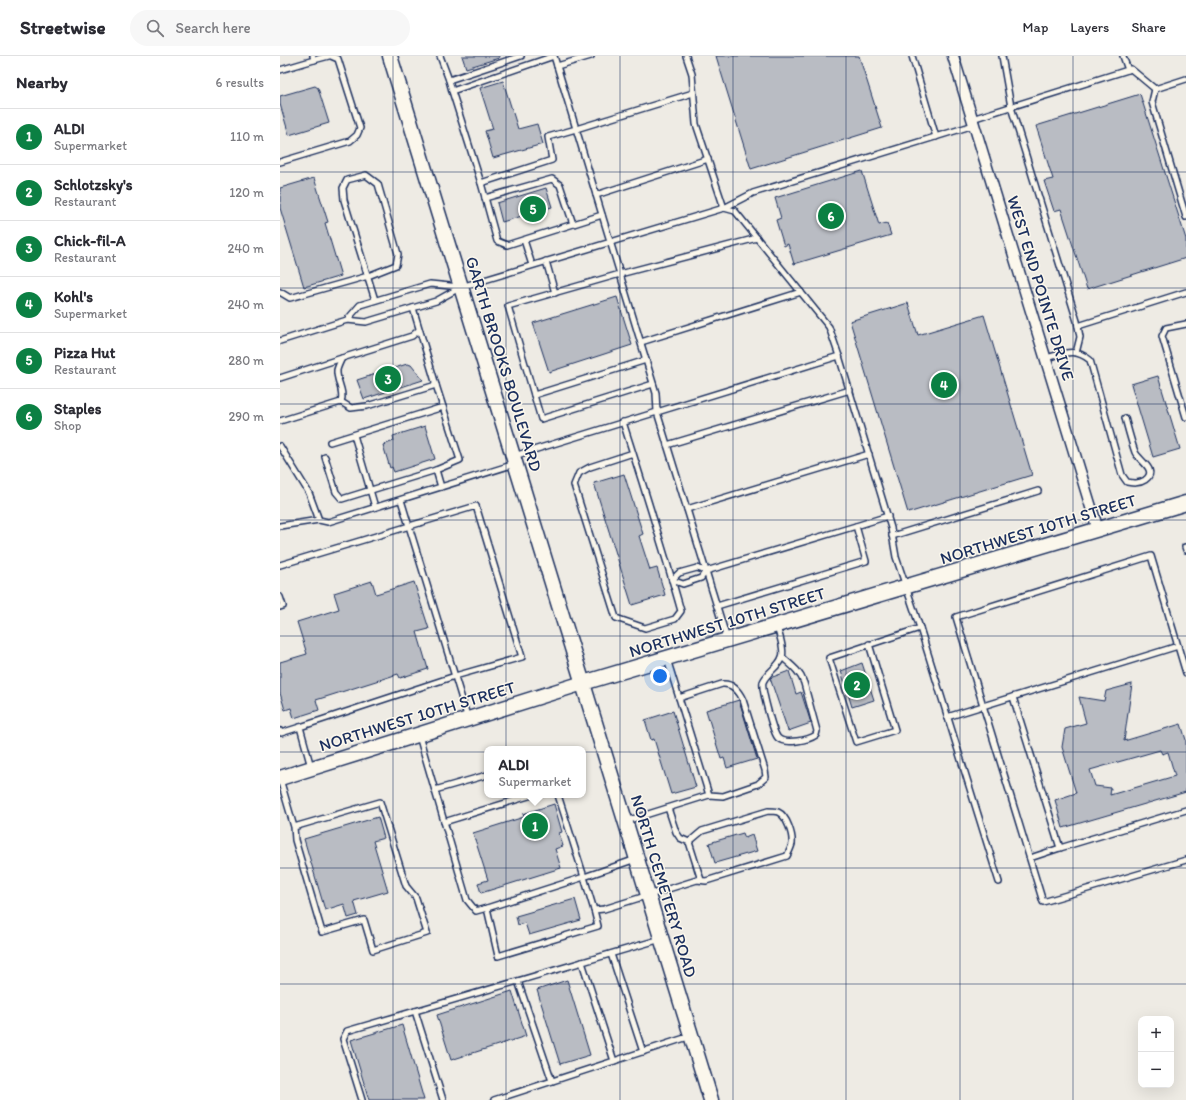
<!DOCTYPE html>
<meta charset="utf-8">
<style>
:root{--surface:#fff;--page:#f7f7f7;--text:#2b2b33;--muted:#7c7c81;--line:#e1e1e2;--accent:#0b8043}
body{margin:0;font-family:Itim,sans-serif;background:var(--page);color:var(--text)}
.controls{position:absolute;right:12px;bottom:12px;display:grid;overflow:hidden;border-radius:8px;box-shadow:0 4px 16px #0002}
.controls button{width:36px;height:36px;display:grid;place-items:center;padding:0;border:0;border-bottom:1px solid var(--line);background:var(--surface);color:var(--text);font:20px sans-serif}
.you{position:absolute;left:380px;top:620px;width:14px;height:14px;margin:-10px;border:3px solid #fff;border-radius:50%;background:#1a73e8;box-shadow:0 0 0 6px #1a73e833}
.badge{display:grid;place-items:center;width:26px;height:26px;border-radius:50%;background:var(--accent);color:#fff;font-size:13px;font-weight:700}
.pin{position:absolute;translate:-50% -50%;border:2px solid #fff;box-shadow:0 1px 4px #0006}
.popup{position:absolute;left:204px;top:690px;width:102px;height:52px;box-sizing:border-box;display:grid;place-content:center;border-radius:8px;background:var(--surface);filter:drop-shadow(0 1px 3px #0005);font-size:13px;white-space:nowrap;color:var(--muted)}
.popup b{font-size:15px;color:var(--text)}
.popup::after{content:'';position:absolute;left:50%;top:100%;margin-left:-8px;border:8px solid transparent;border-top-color:var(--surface)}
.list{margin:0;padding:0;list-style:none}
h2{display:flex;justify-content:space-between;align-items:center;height:52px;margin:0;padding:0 16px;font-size:17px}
h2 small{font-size:13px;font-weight:400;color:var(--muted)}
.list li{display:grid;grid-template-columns:26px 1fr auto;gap:12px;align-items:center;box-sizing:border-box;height:56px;padding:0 16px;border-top:1px solid var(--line)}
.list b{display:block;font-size:15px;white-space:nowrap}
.list p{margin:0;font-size:13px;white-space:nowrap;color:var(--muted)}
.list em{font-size:13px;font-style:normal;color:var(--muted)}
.icon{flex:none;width:22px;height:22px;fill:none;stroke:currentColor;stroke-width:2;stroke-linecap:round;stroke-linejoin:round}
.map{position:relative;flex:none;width:906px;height:1044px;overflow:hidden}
header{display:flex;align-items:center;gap:24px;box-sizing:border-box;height:56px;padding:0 20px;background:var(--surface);border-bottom:1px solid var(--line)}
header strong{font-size:19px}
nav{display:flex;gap:22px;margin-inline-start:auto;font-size:14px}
.search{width:280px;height:36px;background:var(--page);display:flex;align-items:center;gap:10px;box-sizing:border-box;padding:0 14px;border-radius:22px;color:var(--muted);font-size:15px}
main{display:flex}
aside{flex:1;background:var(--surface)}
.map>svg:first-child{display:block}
.building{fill:#b9bcc3;stroke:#1b2f5e;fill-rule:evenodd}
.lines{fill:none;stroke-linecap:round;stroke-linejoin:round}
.lane-casing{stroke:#1b2f5e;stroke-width:8}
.street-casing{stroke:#1b2f5e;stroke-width:13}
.secondary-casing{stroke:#1b2f5e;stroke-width:17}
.lane{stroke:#fbf7ec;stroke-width:5}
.street{stroke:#fbf7ec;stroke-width:10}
.secondary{stroke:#fbf7ec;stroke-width:14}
.grid{fill:none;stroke:#1b2f5e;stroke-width:1;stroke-opacity:0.55}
.labels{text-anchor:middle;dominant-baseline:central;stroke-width:3;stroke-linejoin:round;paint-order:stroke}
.street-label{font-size:17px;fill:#1b2f5e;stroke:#fbf7ec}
</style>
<header>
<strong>Streetwise</strong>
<div class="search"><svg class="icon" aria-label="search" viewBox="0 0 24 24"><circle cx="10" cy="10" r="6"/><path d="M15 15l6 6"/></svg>Search here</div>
<nav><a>Map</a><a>Layers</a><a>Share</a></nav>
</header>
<main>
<aside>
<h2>Nearby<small>6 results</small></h2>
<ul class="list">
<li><span class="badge">1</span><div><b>ALDI</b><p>Supermarket</p></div><em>110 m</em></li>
<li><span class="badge">2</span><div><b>Schlotzsky's</b><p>Restaurant</p></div><em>120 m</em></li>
<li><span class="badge">3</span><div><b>Chick-fil-A</b><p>Restaurant</p></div><em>240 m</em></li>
<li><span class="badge">4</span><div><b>Kohl's</b><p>Supermarket</p></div><em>240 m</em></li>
<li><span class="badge">5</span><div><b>Pizza Hut</b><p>Restaurant</p></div><em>280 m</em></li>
<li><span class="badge">6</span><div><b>Staples</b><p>Shop</p></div><em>290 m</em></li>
</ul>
</aside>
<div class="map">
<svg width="906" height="1044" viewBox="0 0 906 1044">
<rect width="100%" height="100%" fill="#eeebe4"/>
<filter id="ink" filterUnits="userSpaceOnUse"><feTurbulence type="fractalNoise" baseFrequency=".025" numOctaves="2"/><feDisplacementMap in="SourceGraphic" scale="8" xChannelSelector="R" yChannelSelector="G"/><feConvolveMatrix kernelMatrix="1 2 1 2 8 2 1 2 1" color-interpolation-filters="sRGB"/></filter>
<g filter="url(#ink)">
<!-- building -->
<g class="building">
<polygon points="182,0 219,0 219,2 186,12"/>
<polygon points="436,0 579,0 602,72 471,113"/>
<polygon points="223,25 238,73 257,68 263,88 213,102 205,75 213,73 200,32"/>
<polygon points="35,30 38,32 49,67 9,79 0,48 0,40"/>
<polygon points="860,38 906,183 906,202 807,233 781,153 774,155 764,125 773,123 756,70"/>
<polygon points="582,115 599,169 607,167 611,179 514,208 508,188 504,190 496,164 501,162 495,142"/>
<polygon points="34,122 48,166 45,167 61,220 24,231 0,152 0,132"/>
<polygon points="266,132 272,151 222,166 217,147"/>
<polygon points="337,241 352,289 269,316 253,267"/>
<polygon points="628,247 638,279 704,259 752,419 628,457 570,265"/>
<polygon points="127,308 131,309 143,324 84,343 77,324"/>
<polygon points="878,320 900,393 873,401 851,328"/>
<polygon points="145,370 155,403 114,416 112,411 110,412 103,389 114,385 113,380"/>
<polygon points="344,418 363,478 359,480 370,514 377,512 385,539 352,549 314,427"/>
<polygon points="92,525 96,538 134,526 149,573 137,576 148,613 120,622 118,618 36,644 39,654 14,662 11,652 5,654 0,637 0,606 27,598 17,566 59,553 54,537"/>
<polygon points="582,607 594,644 572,651 561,615"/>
<polygon points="509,615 516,638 521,636 531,667 508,675 490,622"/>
<path d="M852,628l-8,57 57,-17 5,16v52l-123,36 -8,-28 21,-7 -14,-46 3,-18 21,-6 -7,-26 25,4 2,-10zM880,694l2,4 6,-2 7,24 -65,19 1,-7 -16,-2 -5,-16z"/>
<polygon points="459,644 477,703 447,712 444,702 441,703 426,654"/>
<polygon points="393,655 416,731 391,738 374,683 371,684 365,664"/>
<polygon points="274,748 282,776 279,777 283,790 275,793 281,812 201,837 198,827 208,824 193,777 244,761 243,758"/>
<polygon points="98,761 104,782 93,785 108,835 74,845 78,859 68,862 64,848 45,854 24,783"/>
<polygon points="463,777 465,782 472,779 477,795 435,807 429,787"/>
<polygon points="295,843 301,864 249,879 245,867 238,869 236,860"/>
<polygon points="287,924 310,999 280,1008 257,934"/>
<polygon points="232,935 246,980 171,1004 157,959"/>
<polygon points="122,969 144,1044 89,1044 71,984"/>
</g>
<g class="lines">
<!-- lane casing -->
<g class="lane-casing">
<g id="lane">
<polyline points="33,0 34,4 49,0"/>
<polyline points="160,0 169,24 241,0"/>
<polyline points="632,0 656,81"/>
<polyline points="722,0 731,51 797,265 800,281 796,297"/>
<polyline points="843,0 848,14"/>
<polyline points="277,10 311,0"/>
<polyline points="0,14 34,4"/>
<polyline points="169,24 172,35 274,0 376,337 377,356 234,400"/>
<polyline points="875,33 872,46 906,161"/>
<polyline points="172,35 201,127 272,104 268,81 296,73 413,37"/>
<polyline points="692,63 851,13 875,33 906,23"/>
<polyline points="0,106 70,85 77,79 80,72 58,3 51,0"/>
<polyline points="201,127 217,185 227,189 322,159"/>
<polyline points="316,139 428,103"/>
<polyline points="205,142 272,123 280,129 293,168"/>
<polyline points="444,152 455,155 549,271 559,300 611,472 616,501 640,572 549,602 576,686 615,674 589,588"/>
<polyline points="444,152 473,137 694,69"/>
<polyline points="244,184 252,209"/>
<polyline points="266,205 275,237"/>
<polyline points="0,236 10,242 88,220 116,209 118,198 98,128 86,119 67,124 63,132 64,144 95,244"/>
<polyline points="67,264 80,249 150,228 180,231"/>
<polyline points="906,268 886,272 882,280 906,361"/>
<polyline points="798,270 906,236"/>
<polyline points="0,285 67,264 86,266 156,245 181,231 444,152 416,68 412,18 406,0"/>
<polyline points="361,286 521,236"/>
<path d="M765,302c18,-4 29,-11 45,2l32,115 5,7c6,1 12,2 18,-2 14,-10 -7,-20 -10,-28 -4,-11 -7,-23 -10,-34"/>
<polyline points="0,322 62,302"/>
<polyline points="373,328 261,363 228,250 340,218 477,182"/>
<polyline points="254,339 366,304"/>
<path d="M61,346c4,-11 -5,-21 -4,-32 1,-4 3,-8 5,-12l70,-22 7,-6"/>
<polyline points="61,346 71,352 87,350 156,329"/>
<polyline points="0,365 61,346"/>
<path d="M343,366c20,63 40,125 58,189l-6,8 -30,9 -29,-10 -42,-133 5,-12 11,-6 43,-14"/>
<polyline points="74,379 95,451"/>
<polyline points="50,386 163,351"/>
<polyline points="387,389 570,334"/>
<polyline points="0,390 29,437 39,464 48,466 235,408"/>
<polyline points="45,401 56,436 62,443 156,414 180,404 156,329 133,252"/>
<polyline points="156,414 161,431"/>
<polyline points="121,444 188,663"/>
<polyline points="407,453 589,398"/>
<polyline points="0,470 39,464"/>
<polyline points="612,480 758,435"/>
<polyline points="906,491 905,491 906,494"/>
<polyline points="0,509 196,450 242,601 175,620 20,671 31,711"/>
<polygon points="417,512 426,515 421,522 403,528 392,524 399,517"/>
<polyline points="426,515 576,470"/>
<polyline points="0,541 3,550 0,551"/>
<polyline points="437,550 586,505 576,470 608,460"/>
<path d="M497,571c2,7 8,23 5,30 -3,10 -15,15 -19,25 -2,6 10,51 15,56 7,7 31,2 38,-3l1,-4 -13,-48c-4,-12 -13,-18 -22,-26"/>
<polyline points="640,572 719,826"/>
<polyline points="447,583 377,356 559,300"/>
<polyline points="906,617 871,500 676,561 763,846 906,804"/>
<polyline points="733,641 780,792 906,754"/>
<path d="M399,642l43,-14c11,-1 17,7 21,16l22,70 1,7 -8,7 -35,12 -14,-1"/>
<polyline points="667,661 898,590"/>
<polyline points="0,675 1,677 20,671"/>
<path d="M139,680l48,164 9,11 11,-3 11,48 100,-30 -4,-16 10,-1 93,-29 9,1 81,-25c2,-4 4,-8 5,-12 1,-9 -5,-28 -14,-32 -3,-1 -7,-1 -10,-1l-66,20 -13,11 12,38"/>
<polyline points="0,723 14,771 15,784 42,876 84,864 93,894 147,877 136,842 126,830 100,746 14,771"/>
<polyline points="155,734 207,719"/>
<polyline points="278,739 304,821 314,854"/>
<polyline points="388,752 396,776 400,782 409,786"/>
<polyline points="346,765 429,739 387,603"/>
<polyline points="164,766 252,739"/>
<polyline points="750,802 780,792"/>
<polyline points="207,852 304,821 356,803"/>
<polyline points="331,898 363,996"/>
<polyline points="302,906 334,1005"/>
<polyline points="238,925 272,1025"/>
<polyline points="135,955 163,1044"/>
<polyline points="82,1044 63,983 67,975 381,883"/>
<polyline points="214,1044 411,980"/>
</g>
</g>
<!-- street casing -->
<g class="street-casing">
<polyline id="street" points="673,0 818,474"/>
</g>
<!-- secondary casing -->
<g class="secondary-casing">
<g id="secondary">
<polyline points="110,0 431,1044"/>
<polyline points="0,722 303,627 906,447"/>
</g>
</g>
<!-- lane -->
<use href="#lane" class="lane"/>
<!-- street -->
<use href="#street" class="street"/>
<!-- secondary -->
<use href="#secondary" class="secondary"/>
</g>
</g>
<!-- grid -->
<path class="grid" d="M113,0v1044M226,0v1044M340,0v1044M453,0v1044M566,0v1044M680,0v1044M793,0v1044M0,116h906M0,232h906M0,348h906M0,464h906M0,580h906M0,696h906M0,812h906M0,928h906"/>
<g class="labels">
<!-- street labels -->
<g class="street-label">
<text transform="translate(761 232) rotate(73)">WEST END POINTE DRIVE</text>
<text transform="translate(224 308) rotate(73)">GARTH BROOKS BOULEVARD</text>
<text transform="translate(758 473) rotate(-17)">NORTHWEST 10TH STREET</text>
<text transform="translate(447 566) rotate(-17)">NORTHWEST 10TH STREET</text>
<text transform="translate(137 660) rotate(-17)">NORTHWEST 10TH STREET</text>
<text transform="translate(384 830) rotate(73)">NORTH CEMETERY ROAD</text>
</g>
</g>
</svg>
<div class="controls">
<button>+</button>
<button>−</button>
</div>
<div class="you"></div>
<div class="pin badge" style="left:255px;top:770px">1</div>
<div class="popup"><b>ALDI</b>Supermarket</div>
<div class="pin badge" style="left:577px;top:629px">2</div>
<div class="pin badge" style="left:108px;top:323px">3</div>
<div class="pin badge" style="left:664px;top:329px">4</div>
<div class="pin badge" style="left:253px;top:153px">5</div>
<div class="pin badge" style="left:551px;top:160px">6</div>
</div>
</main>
